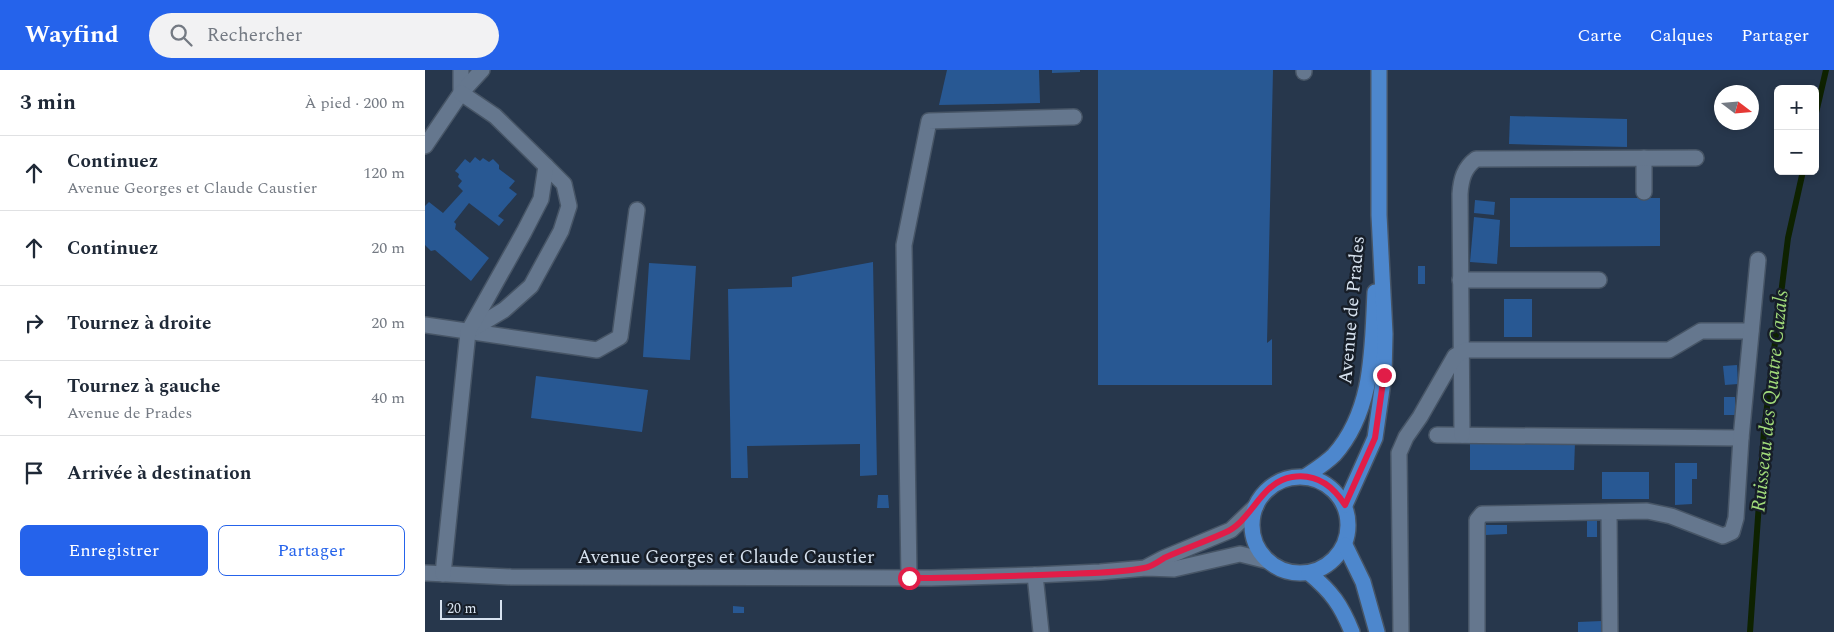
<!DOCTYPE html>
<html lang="fr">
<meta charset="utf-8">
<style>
:root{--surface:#fff;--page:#f2f2f3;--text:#1f2937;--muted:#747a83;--line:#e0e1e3;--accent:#2563eb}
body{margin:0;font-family:Spectral,serif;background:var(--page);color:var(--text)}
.controls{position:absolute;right:15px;top:15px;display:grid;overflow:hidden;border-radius:8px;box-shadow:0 2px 8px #0003}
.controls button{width:45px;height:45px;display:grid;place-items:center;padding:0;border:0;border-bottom:1px solid var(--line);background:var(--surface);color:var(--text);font:25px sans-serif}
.compass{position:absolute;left:1289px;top:15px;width:45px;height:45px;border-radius:50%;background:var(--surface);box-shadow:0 2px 8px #0003;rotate:106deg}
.scale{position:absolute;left:15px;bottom:12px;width:62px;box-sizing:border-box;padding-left:5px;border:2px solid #d7e2ef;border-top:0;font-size:14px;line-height:18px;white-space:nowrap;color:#d7e2ef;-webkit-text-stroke:4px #171e28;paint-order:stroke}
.stop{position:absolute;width:15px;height:15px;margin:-11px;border:4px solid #e11d48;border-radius:50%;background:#fff}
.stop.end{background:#e11d48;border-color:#fff;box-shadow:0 1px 5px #0008}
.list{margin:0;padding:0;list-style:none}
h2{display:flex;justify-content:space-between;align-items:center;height:65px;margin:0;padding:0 20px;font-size:21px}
h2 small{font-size:16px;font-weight:400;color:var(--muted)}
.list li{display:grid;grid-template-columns:32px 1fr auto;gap:15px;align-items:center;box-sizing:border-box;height:75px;padding:0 20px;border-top:1px solid var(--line)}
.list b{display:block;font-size:19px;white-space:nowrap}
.list p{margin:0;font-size:16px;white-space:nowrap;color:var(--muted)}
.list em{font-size:16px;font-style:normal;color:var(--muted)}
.actions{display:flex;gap:10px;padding:15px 20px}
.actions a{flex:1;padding:11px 0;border:1px solid var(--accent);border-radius:8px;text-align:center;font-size:18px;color:var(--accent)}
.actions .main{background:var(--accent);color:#fff}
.icon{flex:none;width:28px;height:28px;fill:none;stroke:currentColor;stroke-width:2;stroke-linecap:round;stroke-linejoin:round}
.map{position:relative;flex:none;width:1409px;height:562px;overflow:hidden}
header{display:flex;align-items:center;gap:30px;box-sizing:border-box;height:70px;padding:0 25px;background:var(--accent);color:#fff}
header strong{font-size:24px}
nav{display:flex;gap:28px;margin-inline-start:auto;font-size:18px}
.search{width:350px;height:45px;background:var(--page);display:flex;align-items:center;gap:12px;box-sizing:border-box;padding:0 18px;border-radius:28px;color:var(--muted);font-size:19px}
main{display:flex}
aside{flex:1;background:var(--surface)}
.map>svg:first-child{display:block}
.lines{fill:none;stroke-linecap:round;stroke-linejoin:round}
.stream{stroke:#0e2200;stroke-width:6}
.building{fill:#285893}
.minor-casing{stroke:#475566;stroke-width:18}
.major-casing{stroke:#475566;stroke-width:18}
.minor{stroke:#65778e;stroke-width:15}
.major{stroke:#4d87cd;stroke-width:15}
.route{stroke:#e11d48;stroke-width:6}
.labels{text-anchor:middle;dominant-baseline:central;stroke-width:5;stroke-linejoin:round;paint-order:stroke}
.street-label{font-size:19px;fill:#d7e2ef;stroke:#171e28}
.water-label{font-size:20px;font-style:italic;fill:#a1db7a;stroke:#171e28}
</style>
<header>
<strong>Wayfind</strong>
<div class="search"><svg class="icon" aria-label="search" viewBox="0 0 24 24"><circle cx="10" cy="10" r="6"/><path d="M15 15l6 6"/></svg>Rechercher</div>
<nav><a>Carte</a><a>Calques</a><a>Partager</a></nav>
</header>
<main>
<aside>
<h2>3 min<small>À pied · 200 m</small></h2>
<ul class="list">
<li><svg class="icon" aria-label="ahead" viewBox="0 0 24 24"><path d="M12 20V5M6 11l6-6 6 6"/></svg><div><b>Continuez</b><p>Avenue Georges et Claude Caustier</p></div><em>120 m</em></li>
<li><svg class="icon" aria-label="ahead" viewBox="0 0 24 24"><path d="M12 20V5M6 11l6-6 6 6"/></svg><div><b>Continuez</b></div><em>20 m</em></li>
<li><svg class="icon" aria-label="right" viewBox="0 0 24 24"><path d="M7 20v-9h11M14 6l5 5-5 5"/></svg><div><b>Tournez à droite</b></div><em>20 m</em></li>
<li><svg class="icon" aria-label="left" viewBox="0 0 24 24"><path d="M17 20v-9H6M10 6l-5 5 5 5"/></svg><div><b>Tournez à gauche</b><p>Avenue de Prades</p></div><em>40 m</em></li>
<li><svg class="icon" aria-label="arrive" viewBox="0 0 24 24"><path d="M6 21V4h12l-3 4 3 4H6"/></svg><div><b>Arrivée à destination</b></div></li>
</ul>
<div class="actions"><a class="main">Enregistrer</a><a>Partager</a></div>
</aside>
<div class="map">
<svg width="1409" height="562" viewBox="0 0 1409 562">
<rect width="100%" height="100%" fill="#27374c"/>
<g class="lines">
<!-- stream -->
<g class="stream">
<polyline points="1390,47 1401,0"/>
<polyline points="1325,562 1339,361 1363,168 1378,101"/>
</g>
</g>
<!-- building -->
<g class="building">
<polygon points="522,0 614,0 615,33 514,35"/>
<polygon points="627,0 655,0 655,2 627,3"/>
<polygon points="673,0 848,0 842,273 847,269 847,315 673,315"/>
<polygon points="1085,46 1202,49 1202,77 1084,74"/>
<polygon points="50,87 55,91 58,88 64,92 68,89 74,95 74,99 90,111 84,118 92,124 73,146 79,150 74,156 44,133 29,152 31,154 30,159 64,188 46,211 10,180 6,181 0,175 0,136 4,132 18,143 38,121 33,116 37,111 33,107 34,104 30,101 40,89 45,93"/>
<polygon points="1085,128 1235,128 1235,176 1085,177"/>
<polygon points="1050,130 1070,132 1069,145 1049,143"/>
<polygon points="1049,147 1075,150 1072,194 1045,192"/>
<polygon points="448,192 452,405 435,406 435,374 322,376 323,408 306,408 303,219 367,217 367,207"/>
<polygon points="224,193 271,196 265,290 218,287"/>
<rect x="993" y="196" width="7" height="18"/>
<rect x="1079" y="229" width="28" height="38"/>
<polygon points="1312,295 1313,314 1300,315 1298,296"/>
<polygon points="111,306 223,320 217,362 106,348"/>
<rect x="1299" y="327" width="11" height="18"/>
<polygon points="1045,371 1150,372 1149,400 1045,400"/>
<polygon points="1250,393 1272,393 1272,409 1267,409 1267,434 1250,435"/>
<rect x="1177" y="402" width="47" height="27"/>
<polygon points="453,425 463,425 464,438 452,438"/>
<rect x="1162" y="448" width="10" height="19"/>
<polygon points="1060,455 1082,455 1082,464 1060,465"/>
<polygon points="308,536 319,537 319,543 308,543"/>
<polygon points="1177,551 1177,562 1153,562 1153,552"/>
</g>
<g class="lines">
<!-- minor casing -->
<g class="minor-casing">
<g id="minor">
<polyline points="879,0 879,2"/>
<polyline points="36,23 36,0"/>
<polyline points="0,76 36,23 57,0"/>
<polyline points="1219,122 1219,88"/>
<polyline points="1035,210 1174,210"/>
<polyline points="0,255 172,280 195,267 212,140"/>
<polyline points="44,261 79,240 106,216 136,161 144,136 139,114 121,96"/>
<polyline points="1012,365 1316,368"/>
<path d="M1037,365l-2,-241c1,-15 4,-26 16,-35l220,-1"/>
<polyline points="1184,442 1185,562"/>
<polyline points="722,497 739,488 806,460 831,436"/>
<polyline points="0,503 86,507 506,508 610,505 675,502 721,498 749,499 815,484 843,491"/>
<polyline points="18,504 43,262 99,162 116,129 121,96 70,46 36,23"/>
<polyline points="610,505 616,562"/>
<polyline points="484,508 479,175 504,51 649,47"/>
<polyline points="976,562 974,383 981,367 995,347 1030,286 1041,280 1244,280 1276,261 1326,261"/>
<polyline points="1052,562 1052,450 1057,444 1222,441 1246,446 1298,466 1307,462 1311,448 1316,368 1333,190"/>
</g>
</g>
<!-- major casing -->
<g class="major-casing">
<g id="major">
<path d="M881,406c9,-6 20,-13 28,-21 40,-45 38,-107 41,-163"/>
<circle cx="875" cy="455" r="48"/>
<polyline points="920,435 950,368 959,305 960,264 954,145 954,0"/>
<polyline points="920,475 938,512 952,562"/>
<path d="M884,503c23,19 32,32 43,59"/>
</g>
</g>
<!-- minor -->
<use href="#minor" class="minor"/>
<!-- major -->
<use href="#major" class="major"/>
</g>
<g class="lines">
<!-- route -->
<path class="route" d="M484,508c52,0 104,-2 156,-4 26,-1 53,-1 79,-6 7,-1 14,-6 20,-10 20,-9 40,-16 60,-25 28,-11 36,-51 68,-56 24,-4 41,9 53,28l30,-67 9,-63"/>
</g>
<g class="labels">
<!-- street labels -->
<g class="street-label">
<text transform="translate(927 240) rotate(-85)">Avenue de Prades</text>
<text x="301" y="487">Avenue Georges et Claude Caustier</text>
</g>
<!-- water labels -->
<g class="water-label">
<text transform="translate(1345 331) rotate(-84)">Ruisseau des Quatre Cazals</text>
</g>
</g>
</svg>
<div class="controls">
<button>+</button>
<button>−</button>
</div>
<svg class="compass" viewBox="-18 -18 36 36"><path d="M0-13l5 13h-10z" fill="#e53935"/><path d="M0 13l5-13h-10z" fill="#747a83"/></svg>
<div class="scale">20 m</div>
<div class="stop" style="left:484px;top:508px"></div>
<div class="stop end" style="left:959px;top:305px"></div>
</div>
</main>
